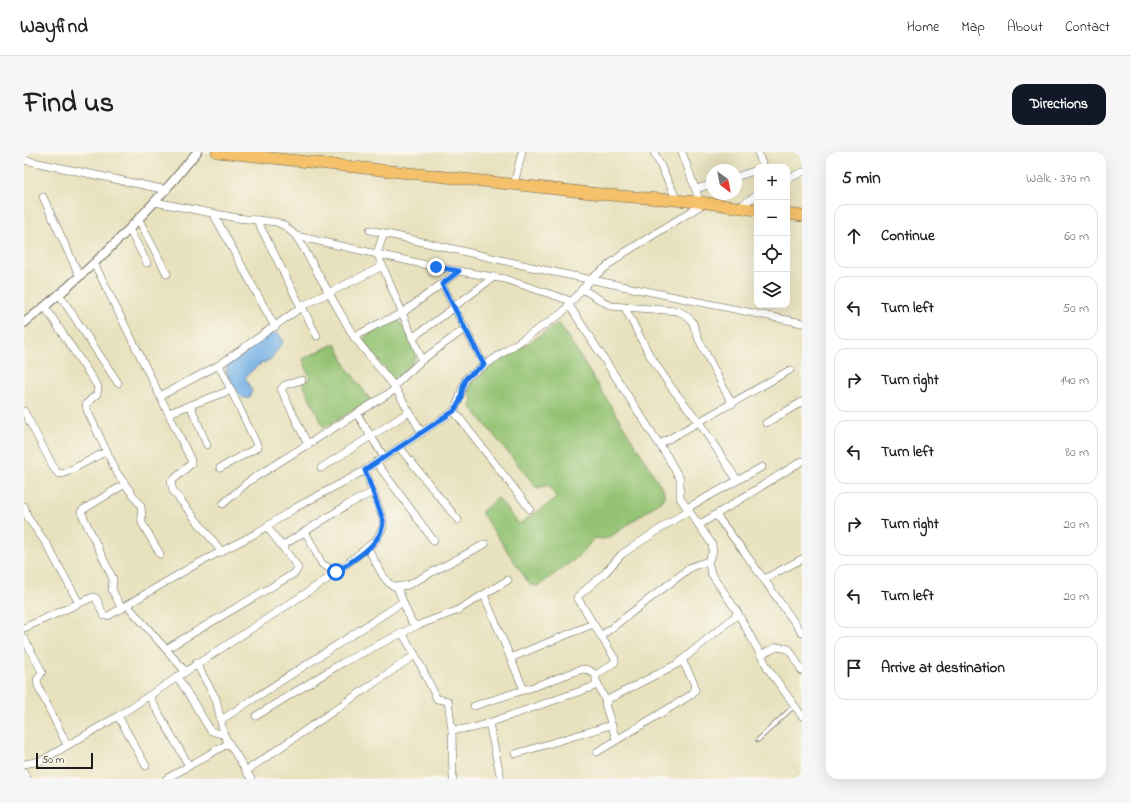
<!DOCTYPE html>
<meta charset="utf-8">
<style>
:root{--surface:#fff;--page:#f6f6f6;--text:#202124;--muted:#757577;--line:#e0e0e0;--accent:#111827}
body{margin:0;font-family:"Indie Flower",sans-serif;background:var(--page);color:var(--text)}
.controls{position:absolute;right:12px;top:12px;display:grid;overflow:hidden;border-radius:8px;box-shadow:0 4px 16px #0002}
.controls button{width:36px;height:36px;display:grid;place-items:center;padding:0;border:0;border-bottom:1px solid var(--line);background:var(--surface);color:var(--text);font:20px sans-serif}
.compass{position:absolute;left:682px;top:12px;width:36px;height:36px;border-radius:50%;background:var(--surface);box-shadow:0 4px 16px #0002;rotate:148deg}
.scale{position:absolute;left:12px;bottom:10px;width:57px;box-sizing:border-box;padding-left:4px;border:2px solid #1c1c1c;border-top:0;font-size:11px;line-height:14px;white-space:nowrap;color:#1c1c1c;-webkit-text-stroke:3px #fbf7ec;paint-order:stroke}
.stop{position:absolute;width:12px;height:12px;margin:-9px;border:3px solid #1a73e8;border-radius:50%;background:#fff}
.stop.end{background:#1a73e8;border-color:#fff;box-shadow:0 1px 4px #0008}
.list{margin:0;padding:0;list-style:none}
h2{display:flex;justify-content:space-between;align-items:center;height:52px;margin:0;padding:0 16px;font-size:17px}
h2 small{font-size:13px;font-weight:400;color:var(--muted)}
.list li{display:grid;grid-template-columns:26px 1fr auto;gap:12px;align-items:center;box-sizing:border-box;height:64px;margin:0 8px 8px;padding:0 8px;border:1px solid var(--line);border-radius:12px}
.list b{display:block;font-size:15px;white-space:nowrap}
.list em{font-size:13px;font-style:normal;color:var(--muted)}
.icon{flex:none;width:22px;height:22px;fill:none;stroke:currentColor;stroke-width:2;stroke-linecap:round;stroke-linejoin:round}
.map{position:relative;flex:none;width:778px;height:627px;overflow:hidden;border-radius:12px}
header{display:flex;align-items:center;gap:24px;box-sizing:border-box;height:56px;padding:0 20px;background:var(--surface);border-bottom:1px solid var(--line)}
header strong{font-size:19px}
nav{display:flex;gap:22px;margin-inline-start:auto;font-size:14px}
.intro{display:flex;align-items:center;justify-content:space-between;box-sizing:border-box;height:96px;padding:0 24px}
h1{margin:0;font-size:28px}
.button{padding:10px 18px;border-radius:12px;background:var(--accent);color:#fff;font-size:14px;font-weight:700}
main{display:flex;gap:24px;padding:0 24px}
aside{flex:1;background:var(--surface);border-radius:12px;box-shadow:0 4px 16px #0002}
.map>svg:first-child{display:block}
.green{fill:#93c372;stroke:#587047}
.water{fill:#75b0e6;stroke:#486681}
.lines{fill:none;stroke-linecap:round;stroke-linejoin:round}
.service-casing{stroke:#636154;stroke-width:5}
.minor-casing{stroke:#636154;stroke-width:8}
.tertiary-casing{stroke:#636154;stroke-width:10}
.primary-casing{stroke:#636154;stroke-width:12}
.service{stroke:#fff;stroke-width:3.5}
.minor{stroke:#fff;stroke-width:7}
.tertiary{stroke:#fff;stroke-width:8}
.primary{stroke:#f5c16b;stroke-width:11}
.route{stroke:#1a73e8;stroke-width:5}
</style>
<header>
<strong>Wayfind</strong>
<nav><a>Home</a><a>Map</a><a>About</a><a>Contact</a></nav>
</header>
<div class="intro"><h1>Find us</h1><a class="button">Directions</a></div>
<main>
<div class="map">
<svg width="778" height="627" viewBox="0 0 778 627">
<rect width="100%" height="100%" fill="#fbf7ec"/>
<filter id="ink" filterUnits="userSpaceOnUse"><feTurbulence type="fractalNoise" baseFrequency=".025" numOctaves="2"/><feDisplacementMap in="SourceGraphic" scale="8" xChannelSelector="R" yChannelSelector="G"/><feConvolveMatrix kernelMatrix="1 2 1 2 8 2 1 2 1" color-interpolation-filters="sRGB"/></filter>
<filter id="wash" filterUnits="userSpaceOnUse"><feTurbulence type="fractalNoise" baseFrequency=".012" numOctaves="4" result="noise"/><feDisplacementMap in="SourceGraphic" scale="16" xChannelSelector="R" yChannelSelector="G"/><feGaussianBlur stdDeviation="0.9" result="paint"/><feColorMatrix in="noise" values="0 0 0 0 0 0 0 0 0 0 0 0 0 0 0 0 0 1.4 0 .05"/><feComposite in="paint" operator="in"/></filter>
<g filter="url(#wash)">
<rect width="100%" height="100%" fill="#e7e1bd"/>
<!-- green -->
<g class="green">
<path d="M373,167c6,6 21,31 18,39 -2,6 -16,17 -21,23l-29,-38 -1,-4 5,-6z"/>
<polygon points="535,171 640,339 640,347 586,385 579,387 570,386 555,404 514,434 506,433 457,360 474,346 495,372 533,346 524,333 513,336 446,254 449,250 442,232"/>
<polygon points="312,191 323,216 347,248 300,276 278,230 286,227 279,207"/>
</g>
<!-- water -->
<path class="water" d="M249,180l7,3 3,7 -12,17 -14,7 -12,11 7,14 -3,7h-6c-9,-8 -21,-24 -15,-37z"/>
</g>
<g filter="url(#ink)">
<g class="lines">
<!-- service casing -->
<g class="service-casing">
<polyline id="service" points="734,588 770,554"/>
</g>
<!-- minor casing -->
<g class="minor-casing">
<g id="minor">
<polyline points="630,0 653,48"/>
<polyline points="658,0 676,50"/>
<polyline points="734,0 739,15"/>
<polyline points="0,8 143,38"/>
<polyline points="712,25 733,18"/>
<polyline points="763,27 778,20"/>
<polyline points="490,32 498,0"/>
<polyline points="672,37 688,32"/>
<polyline points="19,45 55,123"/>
<polyline points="131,50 213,66 252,70 261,74 272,84 279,95 330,185 370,234 398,281"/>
<polyline points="715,55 733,43"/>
<polyline points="189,61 251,175"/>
<polyline points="115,68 143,122"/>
<polyline points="233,68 277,155"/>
<polyline points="105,77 123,111"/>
<polyline points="346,78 525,119 778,171"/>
<polyline points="360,81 353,101 398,208"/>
<polyline points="272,84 412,115 481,127 547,149"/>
<polyline points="70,111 136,244 195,213 282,152 359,114"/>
<polyline points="418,132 460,213"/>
<polyline points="558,137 587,154 654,159 660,162 668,169 675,188 708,252"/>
<polyline points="35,142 94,231"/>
<polyline points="545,153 643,304 656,327 656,346 688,392 689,400 684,409 687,421 712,458 745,518 778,564"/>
<polyline points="431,154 470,125"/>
<polyline points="21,155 74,235 73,242 62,252 63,258 93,321 117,354 118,371 136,402"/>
<polyline points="278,155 293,184"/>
<polyline points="601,156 625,202 647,235 675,270 713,328"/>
<polyline points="330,185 354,172 377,162 435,119"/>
<polyline points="388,186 431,155"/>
<polyline points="195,213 234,295 196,316"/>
<polyline points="278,228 261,233 257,237 284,293"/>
<polyline points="370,234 398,208 442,176"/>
<polyline points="136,244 167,308 167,312 147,330 149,339 198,400"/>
<polyline points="166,253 183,293"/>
<polyline points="0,259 31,318 35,322 41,321 83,299"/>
<polyline points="430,259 506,357"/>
<polyline points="145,261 207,238"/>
<polyline points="333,262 360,305"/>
<polyline points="742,271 778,250"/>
<polyline points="636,292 766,218"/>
<polyline points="376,296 434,368"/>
<polyline points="352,310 410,389"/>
<polyline points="297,316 385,260"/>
<polyline points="199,352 225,329 372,237"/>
<polyline points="0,354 4,366 22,391 55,451"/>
<polyline points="663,356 738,315"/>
<polyline points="692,363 721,401 778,481"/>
<polyline points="675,373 778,309"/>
<polyline points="281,379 298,412 312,420"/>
<polyline points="258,394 323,353 349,340"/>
<path d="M344,396c5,9 14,30 22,36 5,4 12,2 18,1l77,-41"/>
<polyline points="740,427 778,407"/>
<polyline points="373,435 387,469 392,474 432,459 484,428"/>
<polyline points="460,443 500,538"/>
<polyline points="104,454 161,519"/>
<polyline points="98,457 88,438 89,427 57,360 60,357 101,332"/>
<path d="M0,476l69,-31 3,1 8,18h4l85,-50 62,-32 40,-26 67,-36 92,-61c6,-11 7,-23 13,-34l95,-64 29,-34 33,-26 81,-50"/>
<polyline points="378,481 393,506 413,547 424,549 428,578 429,627"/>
<polyline points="577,484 658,422 667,415 684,409"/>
<polyline points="0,486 18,520 13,528 14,534 43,593"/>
<polyline points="142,497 271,421 274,416 273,414 243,375"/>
<polyline points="736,503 753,495 765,497 778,519"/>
<polyline points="486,506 569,472"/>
<polyline points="172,511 192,547 200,583 227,627"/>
<polyline points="153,524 187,579 200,583"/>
<polyline points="125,544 165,614"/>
<polyline points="582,550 572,528 572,523 591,510 591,507 553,445 580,422 598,402 665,358"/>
<polyline points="450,554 512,534 558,517 565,518 572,523"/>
<polyline points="94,564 122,614"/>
<polyline points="232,564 318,511 392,474"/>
<polyline points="197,568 379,450"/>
<polyline points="465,571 477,627"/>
<polyline points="428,578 450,576 574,533"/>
<polyline points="592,587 581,552 585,547 653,512 714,462"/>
<polyline points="573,600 667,543 671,538 670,531 658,508"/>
<polyline points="491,602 587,573"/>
<polyline points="0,612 17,609 94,564 308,424 352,388 359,375 359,368 341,318"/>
<polyline points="222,619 391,503"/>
<polyline points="0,621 3,627"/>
<polyline points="142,627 205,591"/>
</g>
</g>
<!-- tertiary casing -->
<g class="tertiary-casing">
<path id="tertiary" d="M0,171c64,-50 122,-107 173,-171"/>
</g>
<!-- primary casing -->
<g class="primary-casing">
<g id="primary">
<polyline points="193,0 595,44 676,50 733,58"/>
<polyline points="763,62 778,64"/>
</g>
</g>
<!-- service -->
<use href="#service" class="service"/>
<!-- minor -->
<use href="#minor" class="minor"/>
<!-- tertiary -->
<use href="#tertiary" class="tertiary"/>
<!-- primary -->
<use href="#primary" class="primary"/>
</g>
</g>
<g class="lines" filter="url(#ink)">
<!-- route -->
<path class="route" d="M312,420c17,-12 48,-28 47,-52l-18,-50 89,-59 6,-10 4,-19 3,-5 17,-12 -42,-81 17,-13 -23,-4"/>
</g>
</svg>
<div class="controls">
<button>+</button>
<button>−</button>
<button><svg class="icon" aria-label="locate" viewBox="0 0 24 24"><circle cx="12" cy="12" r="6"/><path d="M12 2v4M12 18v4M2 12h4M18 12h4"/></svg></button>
<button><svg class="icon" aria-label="layers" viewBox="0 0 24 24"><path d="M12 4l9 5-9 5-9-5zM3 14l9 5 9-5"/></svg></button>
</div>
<svg class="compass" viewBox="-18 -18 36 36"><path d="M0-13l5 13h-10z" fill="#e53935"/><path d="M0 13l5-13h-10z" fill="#757577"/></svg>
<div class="scale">50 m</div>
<div class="stop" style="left:312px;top:420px"></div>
<div class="stop end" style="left:412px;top:115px"></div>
</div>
<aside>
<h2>5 min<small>Walk · 370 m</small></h2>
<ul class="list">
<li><svg class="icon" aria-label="ahead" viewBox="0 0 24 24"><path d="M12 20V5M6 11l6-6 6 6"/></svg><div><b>Continue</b></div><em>60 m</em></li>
<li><svg class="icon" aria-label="left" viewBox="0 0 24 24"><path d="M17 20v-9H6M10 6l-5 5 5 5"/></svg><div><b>Turn left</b></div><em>50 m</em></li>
<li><svg class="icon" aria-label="right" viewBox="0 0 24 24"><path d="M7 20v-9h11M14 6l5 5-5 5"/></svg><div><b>Turn right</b></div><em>140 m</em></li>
<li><svg class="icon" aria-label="left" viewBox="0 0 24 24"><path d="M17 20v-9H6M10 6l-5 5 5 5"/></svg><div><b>Turn left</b></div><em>80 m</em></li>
<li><svg class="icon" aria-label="right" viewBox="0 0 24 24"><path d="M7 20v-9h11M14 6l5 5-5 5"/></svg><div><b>Turn right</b></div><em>20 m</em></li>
<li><svg class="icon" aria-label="left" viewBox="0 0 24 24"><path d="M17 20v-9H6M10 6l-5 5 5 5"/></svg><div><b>Turn left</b></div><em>20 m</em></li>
<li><svg class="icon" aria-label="arrive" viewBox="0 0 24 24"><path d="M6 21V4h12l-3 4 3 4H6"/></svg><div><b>Arrive at destination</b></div></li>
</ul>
</aside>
</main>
